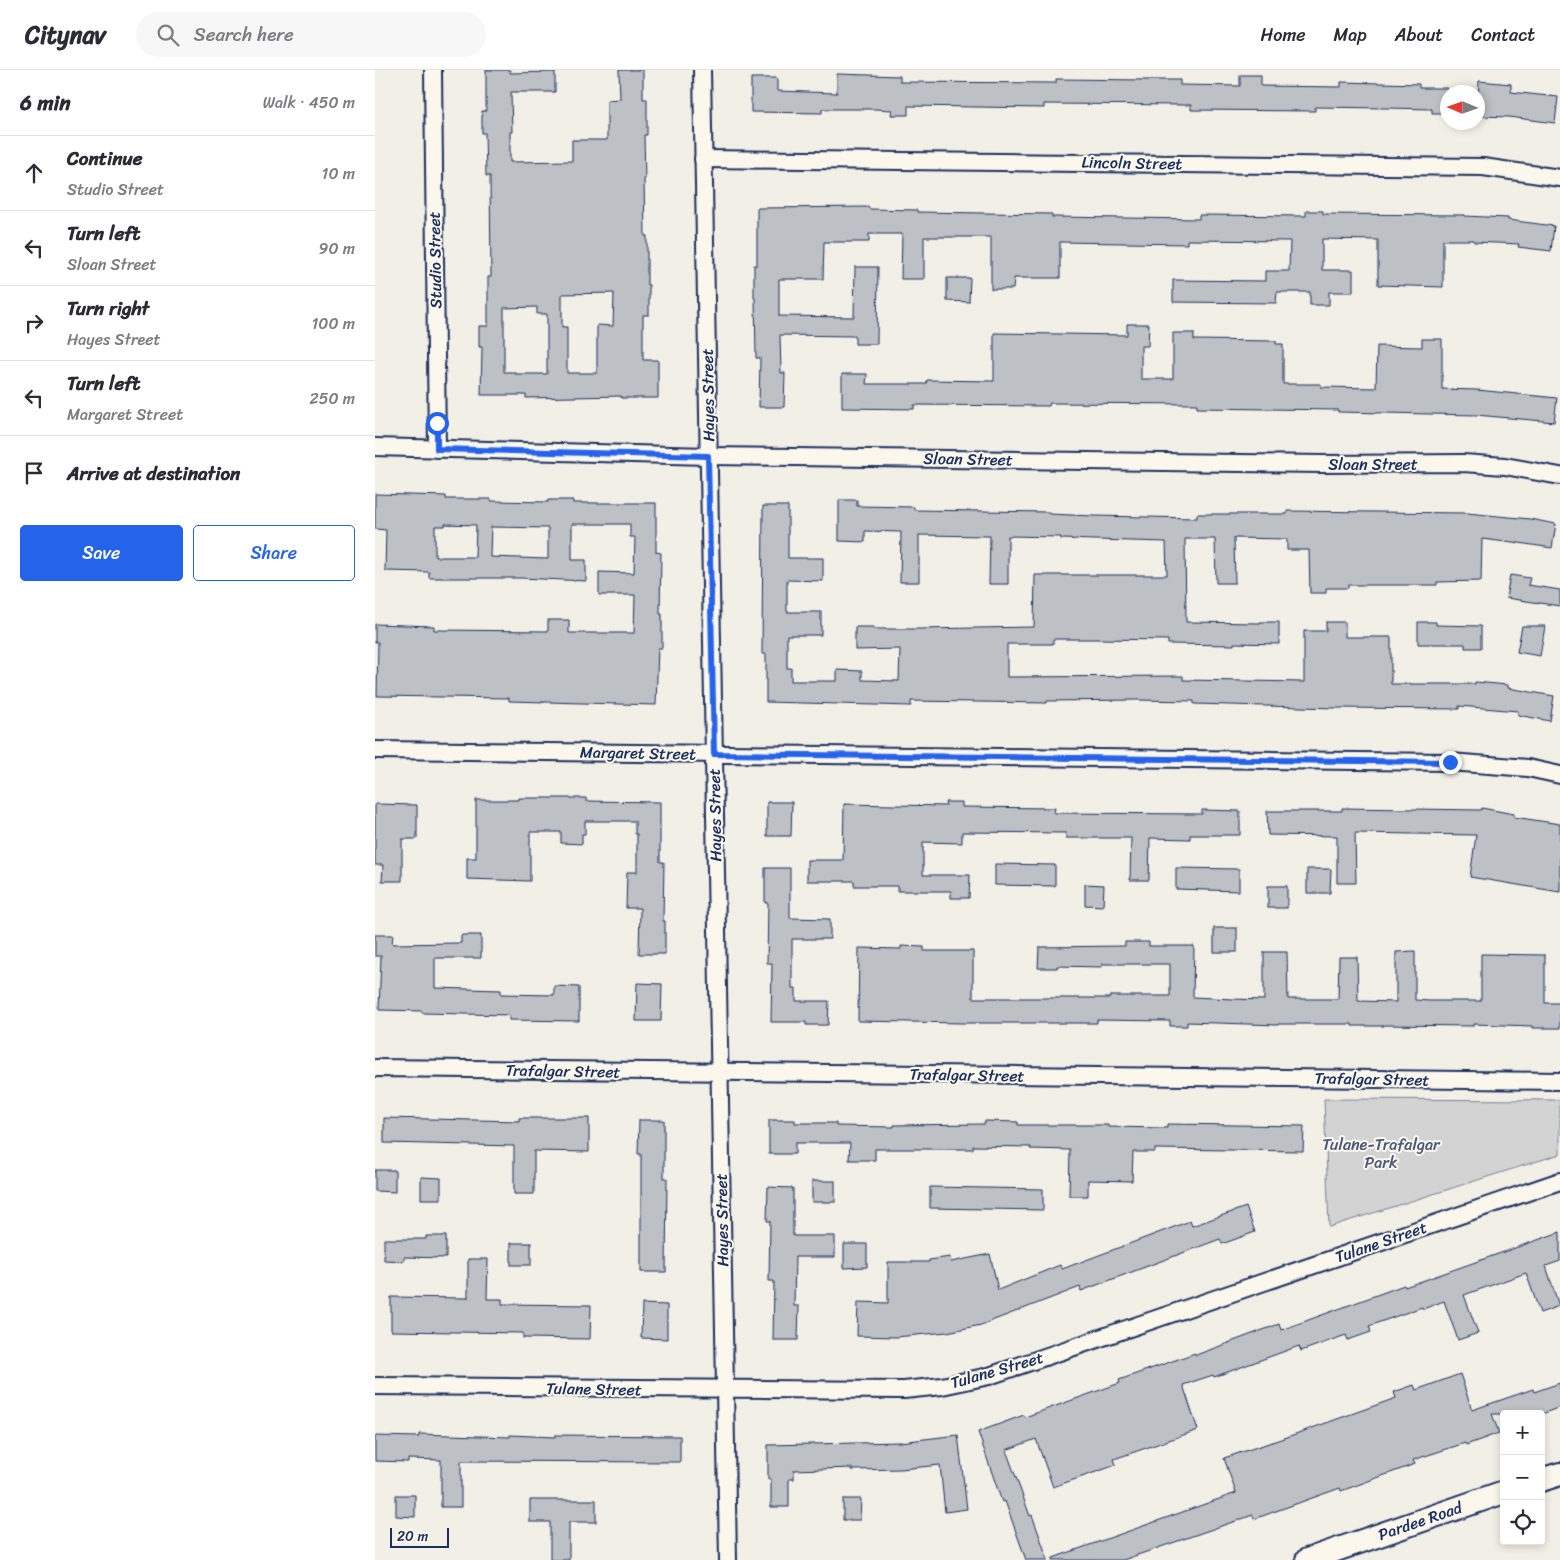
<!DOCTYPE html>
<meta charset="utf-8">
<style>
:root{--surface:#fff;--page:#f7f7f7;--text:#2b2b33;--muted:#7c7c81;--line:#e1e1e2;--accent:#2563eb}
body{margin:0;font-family:Sriracha,sans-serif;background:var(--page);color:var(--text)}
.controls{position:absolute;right:15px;bottom:15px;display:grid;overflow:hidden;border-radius:5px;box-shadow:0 2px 8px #0003}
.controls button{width:45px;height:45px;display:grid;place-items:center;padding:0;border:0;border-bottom:1px solid var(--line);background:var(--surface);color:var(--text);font:25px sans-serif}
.compass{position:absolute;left:1065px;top:15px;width:45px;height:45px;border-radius:50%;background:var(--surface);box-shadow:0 2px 8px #0003;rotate:272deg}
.scale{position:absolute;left:15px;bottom:12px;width:59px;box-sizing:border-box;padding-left:5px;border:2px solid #1b2f5e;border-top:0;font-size:14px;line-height:18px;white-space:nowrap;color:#1b2f5e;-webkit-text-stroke:4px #fbf7ec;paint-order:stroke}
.stop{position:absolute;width:15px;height:15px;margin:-11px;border:4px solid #2563eb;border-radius:50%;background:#fff}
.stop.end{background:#2563eb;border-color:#fff;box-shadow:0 1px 5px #0008}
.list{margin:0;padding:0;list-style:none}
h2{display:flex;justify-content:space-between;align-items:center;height:65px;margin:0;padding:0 20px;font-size:21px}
h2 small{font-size:16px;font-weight:400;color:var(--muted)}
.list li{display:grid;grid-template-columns:32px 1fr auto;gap:15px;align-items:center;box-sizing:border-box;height:75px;padding:0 20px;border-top:1px solid var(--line)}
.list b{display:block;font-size:19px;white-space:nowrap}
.list p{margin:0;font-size:16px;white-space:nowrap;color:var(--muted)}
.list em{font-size:16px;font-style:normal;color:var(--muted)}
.actions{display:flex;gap:10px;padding:15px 20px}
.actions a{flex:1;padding:11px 0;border:1px solid var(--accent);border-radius:5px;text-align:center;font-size:18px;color:var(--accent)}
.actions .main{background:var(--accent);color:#fff}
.icon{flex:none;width:28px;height:28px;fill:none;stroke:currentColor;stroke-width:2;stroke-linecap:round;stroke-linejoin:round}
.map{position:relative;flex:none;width:1185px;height:1490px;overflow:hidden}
header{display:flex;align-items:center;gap:30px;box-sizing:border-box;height:70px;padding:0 25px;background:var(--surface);border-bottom:1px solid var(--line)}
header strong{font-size:24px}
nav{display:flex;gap:28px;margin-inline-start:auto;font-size:18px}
.search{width:350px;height:45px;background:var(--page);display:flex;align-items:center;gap:12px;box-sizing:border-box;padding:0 18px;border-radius:28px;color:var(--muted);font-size:19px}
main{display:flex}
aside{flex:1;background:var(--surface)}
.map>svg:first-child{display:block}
.green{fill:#d2d3d2;stroke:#768198}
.building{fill:#bdc0c4;stroke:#1b2f5e;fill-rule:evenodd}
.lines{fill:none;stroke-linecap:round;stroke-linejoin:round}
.street-casing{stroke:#1b2f5e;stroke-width:20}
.secondary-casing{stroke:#1b2f5e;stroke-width:26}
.street{stroke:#fbf7ec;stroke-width:16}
.secondary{stroke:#fbf7ec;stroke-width:22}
.route{stroke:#2563eb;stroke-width:6}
.labels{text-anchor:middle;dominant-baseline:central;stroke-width:4;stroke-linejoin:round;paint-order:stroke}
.street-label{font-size:16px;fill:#1b2f5e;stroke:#fbf7ec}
.park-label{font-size:16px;fill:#49587b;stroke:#fbf7ec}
</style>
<header>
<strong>Citynav</strong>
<div class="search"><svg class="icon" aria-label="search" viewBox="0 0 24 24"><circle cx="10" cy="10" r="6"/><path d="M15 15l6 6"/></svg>Search here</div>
<nav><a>Home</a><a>Map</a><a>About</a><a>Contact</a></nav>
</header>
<main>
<aside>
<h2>6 min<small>Walk · 450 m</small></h2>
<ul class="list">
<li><svg class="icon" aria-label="ahead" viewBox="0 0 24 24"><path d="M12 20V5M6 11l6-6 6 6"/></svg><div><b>Continue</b><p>Studio Street</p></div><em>10 m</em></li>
<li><svg class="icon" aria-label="left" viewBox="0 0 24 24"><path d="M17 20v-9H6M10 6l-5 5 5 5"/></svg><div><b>Turn left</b><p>Sloan Street</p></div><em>90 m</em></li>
<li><svg class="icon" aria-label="right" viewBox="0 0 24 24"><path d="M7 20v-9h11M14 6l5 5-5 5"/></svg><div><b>Turn right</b><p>Hayes Street</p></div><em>100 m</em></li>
<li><svg class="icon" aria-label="left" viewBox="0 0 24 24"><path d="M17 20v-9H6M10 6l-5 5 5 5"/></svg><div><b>Turn left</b><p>Margaret Street</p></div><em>250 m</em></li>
<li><svg class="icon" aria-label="arrive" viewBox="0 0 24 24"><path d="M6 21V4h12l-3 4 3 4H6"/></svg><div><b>Arrive at destination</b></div></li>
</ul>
<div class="actions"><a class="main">Save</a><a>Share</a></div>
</aside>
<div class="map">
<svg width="1185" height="1490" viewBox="0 0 1185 1490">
<rect width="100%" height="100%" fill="#f2efe6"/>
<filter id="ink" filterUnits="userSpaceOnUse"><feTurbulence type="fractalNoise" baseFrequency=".02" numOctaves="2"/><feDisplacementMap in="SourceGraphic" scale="10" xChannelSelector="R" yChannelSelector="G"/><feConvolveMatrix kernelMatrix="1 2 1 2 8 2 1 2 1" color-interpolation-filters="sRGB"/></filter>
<g filter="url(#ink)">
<!-- green -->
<polygon class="green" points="949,1029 1185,1030 1185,1084 954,1157"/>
<!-- building -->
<g class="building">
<path d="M111,0h24v3l45,-1v20h-44l1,40h-2v30l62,-1v-21h35v-40l13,-1 -1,-29h24v29h4v36h-3l1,44h-1l1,57h2v49h2v30h-6v45h15v38h-37v-2l-95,2v-3h-45l1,-48h-3v-21h9v-49h3l-1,-101h-4l-1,-43h-3v-22h4zM239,223l-1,33 -16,-1v48h-30v-46h-5v-33zM162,237v7h10v60h-32v-2h-11v-64z"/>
<polygon points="462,4 525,6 525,12 681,13 681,9 772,10 805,10 805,15 865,16 865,5 886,5 886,16 966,17 966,12 1044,14 1044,18 1072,18 1072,43 1057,43 1057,39 1011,38 940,37 940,41 816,40 816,35 669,34 669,38 533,36 533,45 516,45 517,40 500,39 447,39 447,43 376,42 376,8 402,8 402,21 462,23"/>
<polygon points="1104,11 1136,14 1136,22 1183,27 1180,53 1134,47 1102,46"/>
<polygon points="494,137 494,139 542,140 542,142 677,144 677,147 824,149 824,145 931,146 931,141 948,141 948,144 1090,145 1090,146 1133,148 1133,150 1179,156 1176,181 1143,177 1144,174 1099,172 1099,170 1068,170 1068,217 1003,215 1003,170 947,169 947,200 978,200 978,222 954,222 954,235 935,235 935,222 902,222 901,233 798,232 798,210 890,211 890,201 914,201 915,171 812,170 812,174 685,172 685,208 639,208 638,219 616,219 616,167 549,167 549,209 526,209 527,164 494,164 494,172 449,172 448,209 404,209 404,246 479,247 480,197 503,197 502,274 480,274 480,266 405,265 406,303 410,303 409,337 384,337 385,288 381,288 380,228 379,228 379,195 382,195 382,138"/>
<polygon points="572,208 595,208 594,232 572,231"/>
<polygon points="752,254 774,254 773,276 766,276 766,309 798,309 798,263 819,263 819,270 901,271 901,274 908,274 908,314 946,314 946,317 1001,318 1002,276 1047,277 1047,269 1067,269 1067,319 1102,320 1182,328 1179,352 1101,345 963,342 963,340 822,338 822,334 675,333 674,336 539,335 539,339 467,338 467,304 492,304 491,314 551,314 552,310 619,311 619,263 752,265"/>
<path d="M0,424l71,2v3h45v2l57,1v-2h25v3h83v49l5,1 -1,61h2v34h-4l-2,57 -147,-4v-3l-132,-2 1,-54h-3v-18l59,2v4l114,1v-11h21v13h65l1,-38h-36v-23l35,1 1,-36h-5v-13h-58v36h14v21l-66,-3h-91v-6l-44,-1 1,-41 -11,-1zM70,454l31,1 -1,32h-40v-31h10zM116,457l57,1v31l-58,-2z"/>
<polygon points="464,430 482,430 482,436 539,437 539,440 674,442 674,444 719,446 822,448 822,444 912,444 912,441 1092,443 1155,449 1181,454 1177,478 1131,471 1131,472 1107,469 1106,511 1062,512 1062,515 973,515 973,518 951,518 951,523 935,523 934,480 912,480 912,469 859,468 860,513 841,513 840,469 810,469 811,552 885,553 885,552 904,552 904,574 859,573 859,575 793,574 793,570 723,569 678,569 678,574 632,574 632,607 808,606 808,610 929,612 929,561 951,561 951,552 970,552 970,567 1016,567 1016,614 1100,614 1100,612 1133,615 1133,618 1179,626 1175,651 1143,645 1143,641 1084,636 1084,639 961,638 819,634 819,631 762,630 672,631 672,633 536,631 536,636 391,632 391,584 387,584 388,436 413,436 413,488 448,488 448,511 412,510 412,542 446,542 446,565 412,565 412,598 416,598 416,611 462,611 462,600 487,601 487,610 524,611 525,579 480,580 480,557 499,557 499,559 544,559 659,557 660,505 792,505 791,472 686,469 686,467 633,466 633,514 614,514 615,466 544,465 544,512 525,512 526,462 490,461 490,472 464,471"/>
<polygon points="1135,505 1155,508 1153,515 1185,520 1185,536 1131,528"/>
<polygon points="1043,552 1061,552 1061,555 1106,556 1106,578 1090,578 1090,574 1043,574"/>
<polygon points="1147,556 1170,556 1165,586 1142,582"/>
<polygon points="144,728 211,728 211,731 285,732 285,792 289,792 288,851 290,851 290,884 264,884 265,838 251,838 252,802 262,802 262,764 260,764 260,751 210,751 210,764 207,764 207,774 186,773 186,762 155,762 155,811 92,809 92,788 101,788 101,730 144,730"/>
<polygon points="392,732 417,732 416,766 392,766"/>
<polygon points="570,732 587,732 587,737 680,738 679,743 827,744 827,740 865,741 865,765 815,765 815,769 775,768 774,810 755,810 756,768 691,768 691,763 587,762 587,773 548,772 548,805 595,805 594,828 576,828 576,821 523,821 523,816 479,816 479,811 432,811 432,790 468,790 469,734 571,736"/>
<polygon points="0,734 42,735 42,769 27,769 27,811 7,811 8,795 0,795"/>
<polygon points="967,738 1106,740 1107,738 1139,744 1139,747 1185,754 1185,822 1095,807 1101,765 980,763 981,813 962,813 962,766 893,765 892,741 967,741"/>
<polygon points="620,794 680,795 680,816 620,815"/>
<polygon points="390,798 415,798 415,848 455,849 455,869 417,869 417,918 421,918 421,931 454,931 453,955 431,955 431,952 396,952 397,893 392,893 393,833 390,833"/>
<polygon points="801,798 864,799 864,821 801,819"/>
<polygon points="932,799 956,799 955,823 932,823"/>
<polygon points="710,814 729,815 728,836 710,835"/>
<rect x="893" y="816" width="19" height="22"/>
<rect x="839" y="858" width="23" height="24"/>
<polygon points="0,865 18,865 17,874 86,873 86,865 106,865 106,888 60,888 60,918 126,920 126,924 179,925 179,916 204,917 204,951 134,950 134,945 47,943 47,941 4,940 6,886 0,886"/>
<polygon points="750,872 774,872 774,876 819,876 818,927 858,929 889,930 889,882 912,882 913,929 963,929 964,887 982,887 983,931 1021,932 1021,882 1040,881 1040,930 1054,931 1106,931 1106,884 1170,885 1170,933 1185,933 1185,958 1157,958 1157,956 1099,954 1099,956 1009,955 1009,956 977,956 977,954 903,954 903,955 812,952 812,956 795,956 795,951 722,950 722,953 587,953 483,951 484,878 526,879 526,876 549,877 549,881 598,881 598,928 735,928 735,926 795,926 795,894 727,894 727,897 682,896 682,898 663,898 664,877 750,876"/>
<polygon points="262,913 287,914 286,951 261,951"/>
<polygon points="9,1048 144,1051 144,1048 214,1048 214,1082 159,1081 159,1124 139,1124 139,1076 9,1073"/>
<polygon points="264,1050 289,1050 289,1108 292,1108 291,1202 266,1202 266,1084 263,1084"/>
<polygon points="394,1050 420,1050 420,1053 461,1053 461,1056 519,1057 519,1055 610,1054 610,1051 643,1052 643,1055 733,1055 733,1057 792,1058 792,1054 929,1056 928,1081 780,1079 780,1082 758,1082 757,1111 713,1110 713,1126 694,1126 695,1080 655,1079 656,1077 598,1076 598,1079 500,1079 500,1090 474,1090 475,1073 420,1073 420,1084 394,1084"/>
<polygon points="0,1100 20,1100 20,1122 0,1121"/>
<polygon points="46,1107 66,1108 66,1129 46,1129"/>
<rect x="437" y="1111" width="23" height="21"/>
<polygon points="393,1117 418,1118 418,1166 460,1166 460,1187 420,1187 419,1236 424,1236 423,1270 398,1270 399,1211 394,1211 395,1151 392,1151"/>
<polygon points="555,1117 668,1119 668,1140 555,1138"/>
<polygon points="871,1137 880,1162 847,1174 845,1169 706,1221 705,1217 606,1255 572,1262 521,1267 482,1266 483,1232 513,1233 513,1192 554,1192 554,1190 575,1187 576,1192 615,1184 623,1220 685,1195 687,1199 815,1151 817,1156"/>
<polygon points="1185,1162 1185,1191 1171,1196 1184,1236 1165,1243 1151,1203 1089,1225 1103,1263 1083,1270 1069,1231 1048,1239 1047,1237 994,1256 996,1262 973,1270 971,1265 926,1281 924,1276 839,1307 838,1305 808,1315 823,1360 739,1389 741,1395 678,1417 661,1369 631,1380 655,1446 657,1445 673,1490 651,1490 630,1431 627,1432 603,1362 649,1345 650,1347 745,1313 744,1310 820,1283 821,1285 904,1254 906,1260 1029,1215 1030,1217"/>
<polygon points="51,1166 71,1166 71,1188 29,1187 29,1191 9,1190 9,1169 51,1169"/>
<rect x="136" y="1173" width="20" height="22"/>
<polygon points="469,1174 492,1174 492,1197 469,1198"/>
<polygon points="93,1189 113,1189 112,1229 127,1229 127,1234 216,1235 215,1269 148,1268 148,1263 16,1261 16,1227 93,1228"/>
<polygon points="267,1234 292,1235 292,1269 266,1268"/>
<polygon points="1085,1304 1097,1340 1158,1319 1159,1322 1185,1313 1185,1337 1167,1344 1117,1344 1124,1363 1091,1375 1090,1373 1038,1390 1040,1394 966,1421 965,1418 879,1449 878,1445 748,1490 678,1490 678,1488 861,1423 849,1388 912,1367 1021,1328 1019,1322 1039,1315 1041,1320"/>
<polygon points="44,1364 135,1367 135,1365 180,1367 180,1365 305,1366 305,1392 86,1391 86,1437 66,1437 66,1390 33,1389 33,1392 0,1391 0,1366 44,1367"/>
<polygon points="583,1365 592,1439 570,1442 565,1395 526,1399 477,1400 477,1398 419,1400 419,1409 414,1409 414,1437 396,1437 396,1409 393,1409 393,1375 525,1372"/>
<polygon points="21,1425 40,1425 40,1447 21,1446"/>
<polygon points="468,1429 486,1429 485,1450 468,1450"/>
<polygon points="155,1430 221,1430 221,1452 194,1452 194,1490 175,1490 175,1452 155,1452"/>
</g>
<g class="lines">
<!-- street casing -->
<g class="street-casing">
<g id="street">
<polyline points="58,0 62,379"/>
<polyline points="327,0 353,1490"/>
<polyline points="328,89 1108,97 1185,108"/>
<polyline points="0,377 333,386 948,394 1088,393 1130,396 1185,406"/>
<polyline points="0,680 1075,692 1153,698 1185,705"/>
<polyline points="0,998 1185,1011"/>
<polyline points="0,1316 529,1320 567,1316 614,1306 1185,1111"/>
</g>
</g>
<!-- secondary casing -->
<g class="secondary-casing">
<g id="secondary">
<polyline points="1166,1410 1185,1404"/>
<polyline points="932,1490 1129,1422"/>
</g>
</g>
<!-- street -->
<use href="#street" class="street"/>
<!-- secondary -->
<use href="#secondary" class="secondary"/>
</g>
</g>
<g class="lines" filter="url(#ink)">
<!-- route -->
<polyline class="route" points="62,353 62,379 333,386 339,684 1075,692"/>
</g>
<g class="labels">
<!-- street labels -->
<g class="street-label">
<text transform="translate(757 93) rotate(1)">Lincoln Street</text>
<text transform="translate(60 190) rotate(-91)">Studio Street</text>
<text transform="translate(333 325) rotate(-91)">Hayes Street</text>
<text transform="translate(593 389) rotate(1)">Sloan Street</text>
<text x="998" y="394">Sloan Street</text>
<text transform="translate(263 683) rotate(1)">Margaret Street</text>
<text transform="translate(340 745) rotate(-91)">Hayes Street</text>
<text transform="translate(188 1001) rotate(1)">Trafalgar Street</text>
<text transform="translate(592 1005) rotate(1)">Trafalgar Street</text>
<text transform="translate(997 1009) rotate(1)">Trafalgar Street</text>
<text transform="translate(347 1150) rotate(-91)">Hayes Street</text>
<text transform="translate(1006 1172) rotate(-19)">Tulane Street</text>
<text transform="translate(622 1300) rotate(-16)">Tulane Street</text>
<text transform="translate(219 1319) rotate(1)">Tulane Street</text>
<text transform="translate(1045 1451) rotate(-19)">Pardee Road</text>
</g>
<!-- park labels -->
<g class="park-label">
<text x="1006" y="1074">Tulane-Trafalgar<tspan x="1006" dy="18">Park</tspan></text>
</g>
</g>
</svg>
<div class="controls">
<button>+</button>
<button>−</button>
<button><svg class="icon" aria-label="locate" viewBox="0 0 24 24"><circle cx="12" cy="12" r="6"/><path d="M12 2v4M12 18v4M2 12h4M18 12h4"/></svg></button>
</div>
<svg class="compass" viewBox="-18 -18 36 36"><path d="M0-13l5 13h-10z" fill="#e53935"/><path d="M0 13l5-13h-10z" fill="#7c7c81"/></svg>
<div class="scale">20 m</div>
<div class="stop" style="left:62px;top:353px"></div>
<div class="stop end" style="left:1075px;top:692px"></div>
</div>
</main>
